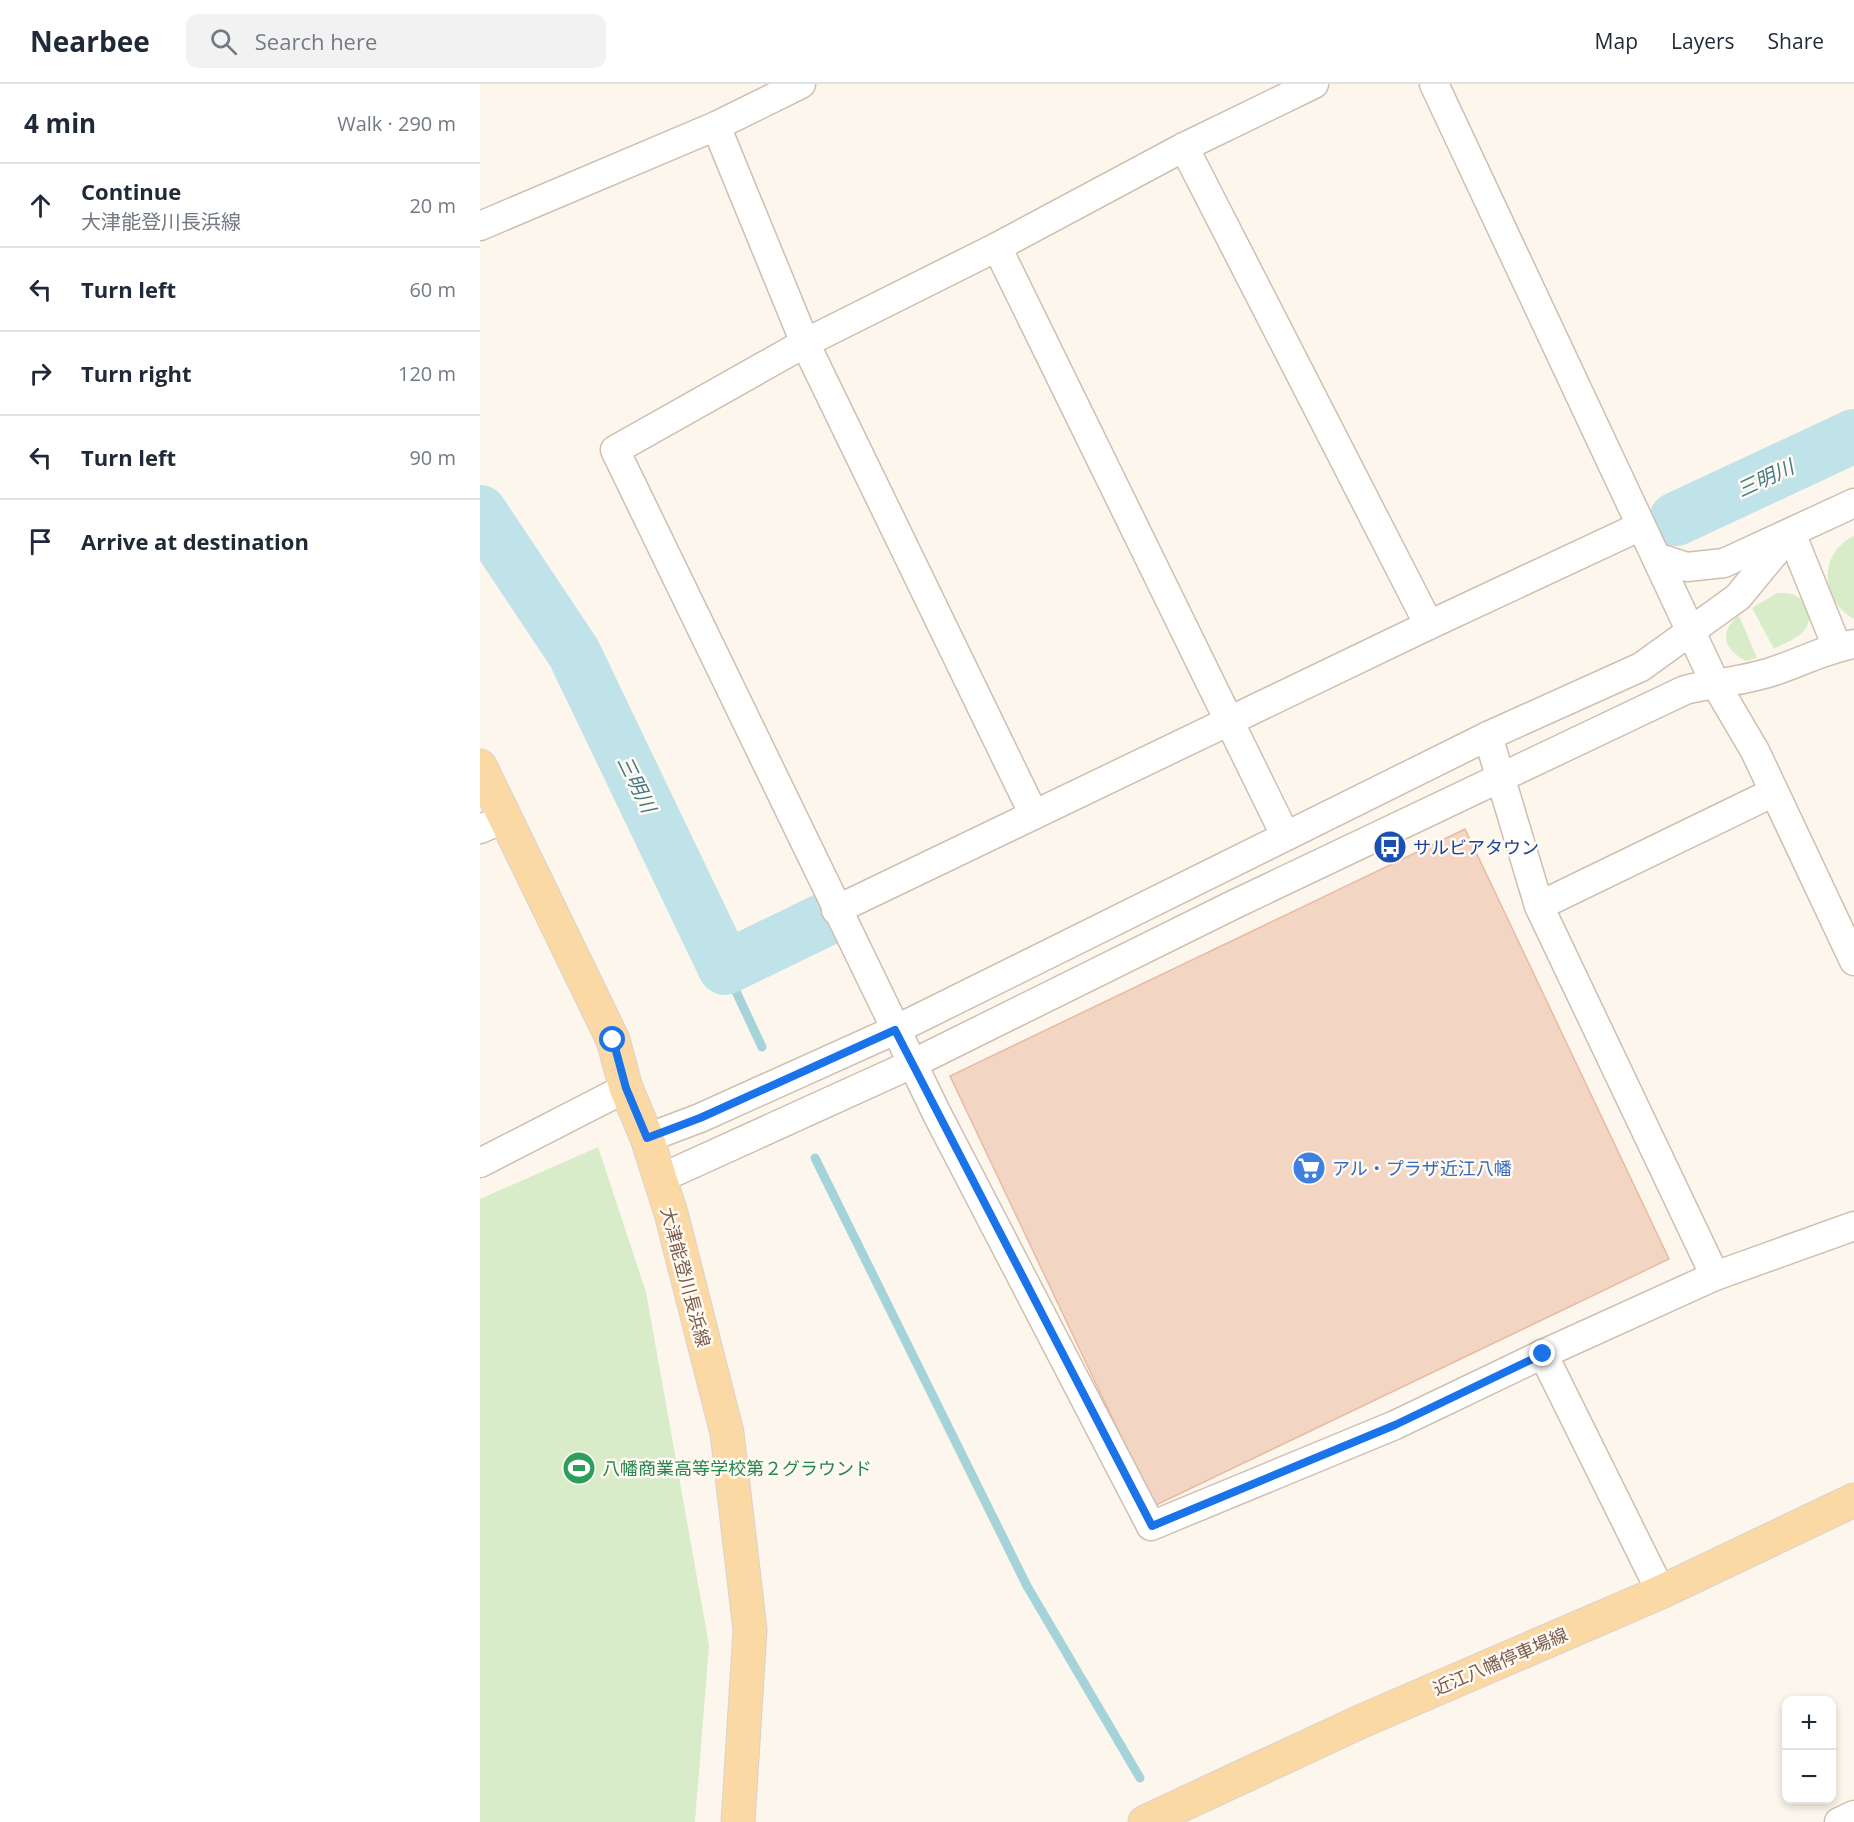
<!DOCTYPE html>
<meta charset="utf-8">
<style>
:root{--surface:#fff;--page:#f2f2f3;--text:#1f2937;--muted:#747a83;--line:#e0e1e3}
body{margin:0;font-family:"Open Sans","Noto Sans JP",sans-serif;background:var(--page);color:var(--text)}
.controls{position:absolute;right:18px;bottom:18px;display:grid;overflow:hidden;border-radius:12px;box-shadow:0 3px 9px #0003}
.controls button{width:54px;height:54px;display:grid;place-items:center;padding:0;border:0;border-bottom:2px solid var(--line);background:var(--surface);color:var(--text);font:30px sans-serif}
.stop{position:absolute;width:18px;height:18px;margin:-14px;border:4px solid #1a73e8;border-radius:50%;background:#fff}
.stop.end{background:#1a73e8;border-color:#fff;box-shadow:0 2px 6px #0008}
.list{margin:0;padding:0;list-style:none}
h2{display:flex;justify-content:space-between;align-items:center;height:78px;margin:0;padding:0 24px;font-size:26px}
h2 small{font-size:20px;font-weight:400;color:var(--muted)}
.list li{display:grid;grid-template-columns:39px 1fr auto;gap:18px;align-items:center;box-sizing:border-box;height:84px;padding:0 24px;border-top:2px solid var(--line)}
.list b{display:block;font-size:22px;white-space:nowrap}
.list p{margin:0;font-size:20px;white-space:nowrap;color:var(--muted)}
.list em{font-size:20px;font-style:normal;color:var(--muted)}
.icon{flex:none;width:33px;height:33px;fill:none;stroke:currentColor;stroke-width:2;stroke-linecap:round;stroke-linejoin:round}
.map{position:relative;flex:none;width:1374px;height:1738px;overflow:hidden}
header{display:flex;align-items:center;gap:36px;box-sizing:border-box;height:84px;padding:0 30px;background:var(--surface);border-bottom:2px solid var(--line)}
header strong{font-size:28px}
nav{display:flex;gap:33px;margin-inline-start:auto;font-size:21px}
.search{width:420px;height:54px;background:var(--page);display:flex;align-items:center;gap:15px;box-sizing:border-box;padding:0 21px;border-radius:12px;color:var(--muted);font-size:22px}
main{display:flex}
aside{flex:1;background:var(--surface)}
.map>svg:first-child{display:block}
.green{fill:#d8ecc9}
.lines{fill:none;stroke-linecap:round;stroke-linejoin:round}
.stream{stroke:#a5d3da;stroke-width:9}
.river{stroke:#bfe3e8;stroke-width:54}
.building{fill:#f3d5c3;stroke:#e6bba3;stroke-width:1.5}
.minor-casing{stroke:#d1beb0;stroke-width:31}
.major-casing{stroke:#dad1cd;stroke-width:35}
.minor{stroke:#fff;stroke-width:28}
.major{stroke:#fbd9a5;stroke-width:33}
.route{stroke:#1a73e8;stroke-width:8}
.labels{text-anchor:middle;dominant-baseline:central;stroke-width:5;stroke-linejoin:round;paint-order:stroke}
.transit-label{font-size:18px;fill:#164399;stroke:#fffaf3;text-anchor:start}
.shop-label{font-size:18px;fill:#366cbe;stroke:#fffaf3;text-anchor:start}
.street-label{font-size:18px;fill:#7a5c4d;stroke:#fffaf3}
.leisure-label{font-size:18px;fill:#27864d;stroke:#fffaf3;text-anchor:start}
.water-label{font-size:20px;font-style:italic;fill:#437c86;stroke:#fffaf3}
</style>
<header>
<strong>Nearbee</strong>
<div class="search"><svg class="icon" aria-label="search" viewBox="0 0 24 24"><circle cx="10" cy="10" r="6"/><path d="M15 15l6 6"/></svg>Search here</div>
<nav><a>Map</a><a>Layers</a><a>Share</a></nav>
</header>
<main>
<aside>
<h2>4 min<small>Walk · 290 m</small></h2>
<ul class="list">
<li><svg class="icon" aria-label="ahead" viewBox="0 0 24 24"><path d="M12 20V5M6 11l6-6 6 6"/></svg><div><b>Continue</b><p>大津能登川長浜線</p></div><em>20 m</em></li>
<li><svg class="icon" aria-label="left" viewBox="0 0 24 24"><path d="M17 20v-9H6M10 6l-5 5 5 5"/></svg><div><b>Turn left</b></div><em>60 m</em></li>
<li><svg class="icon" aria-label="right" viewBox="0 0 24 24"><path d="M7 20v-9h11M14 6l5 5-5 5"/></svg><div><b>Turn right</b></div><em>120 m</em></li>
<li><svg class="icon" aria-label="left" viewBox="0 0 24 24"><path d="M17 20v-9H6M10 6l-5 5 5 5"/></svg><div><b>Turn left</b></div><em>90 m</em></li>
<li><svg class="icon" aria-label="arrive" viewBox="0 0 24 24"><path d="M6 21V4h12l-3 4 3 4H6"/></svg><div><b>Arrive at destination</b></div></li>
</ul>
</aside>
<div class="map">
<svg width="1374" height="1738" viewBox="0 0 1374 1738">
<rect width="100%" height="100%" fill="#fdf6ec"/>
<!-- green -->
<g class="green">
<path d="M1374,452v83c-34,-19 -36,-66 0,-83z"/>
<path d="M1297,509c5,0 11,0 15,1 13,4 22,22 14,34 -6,10 -22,15 -32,21l-22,-41z"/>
<path d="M1259,532l18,42 -11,3c-22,-11 -28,-30 -7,-45z"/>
<polygon points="118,1063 166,1208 229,1561 215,1738 0,1738 0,1115"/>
</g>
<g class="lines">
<!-- stream -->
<g class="stream">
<polyline points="245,884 282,963"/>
<polyline points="335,1074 547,1502 660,1694"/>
</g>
<!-- river -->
<g class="river">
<polyline points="0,428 94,569 245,884 346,835"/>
<polyline points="1196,435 1374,352"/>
</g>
</g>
<!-- building -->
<polygon class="building" points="985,745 1189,1175 674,1422 470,992"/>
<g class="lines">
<!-- minor casing -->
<g class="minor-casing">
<g id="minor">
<polyline points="834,0 704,63 517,163 325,259 135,366 457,1030 671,1442 915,1341 1063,1270 1235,1192 1374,1142"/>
<polyline points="954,0 1235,599 1275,667 1374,877"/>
<polyline points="236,42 325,259 554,731"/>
<polyline points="704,63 949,541"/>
<polyline points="0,142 236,42 321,0"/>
<polyline points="517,163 805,751"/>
<polyline points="1311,449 1357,563"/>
<polyline points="1176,473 1207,483 1244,479 1374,419"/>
<polyline points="1008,652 1059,822 1235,1192"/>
<polyline points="0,745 26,734"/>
<polyline points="1059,822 1294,708"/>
<polyline points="356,826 949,541 1161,442"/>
<polyline points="167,1054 220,1034 415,946 1008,652 1161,583 1258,513 1311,449"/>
<polyline points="0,1079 146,1004"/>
<path d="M179,1095l253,-115 323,-160 450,-214c29,-7 58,-9 86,-18 29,-9 53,-23 83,-28"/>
<polyline points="1063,1270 1181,1508"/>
<polyline points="1359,1738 1374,1731"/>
</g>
</g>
<!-- major casing -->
<g class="major-casing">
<g id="major">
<polyline points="0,682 133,956 146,1004 167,1054 191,1129 247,1349 270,1546 258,1738"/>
<polyline points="665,1738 882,1637 1181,1508 1374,1416"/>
</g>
</g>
<!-- minor -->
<use href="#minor" class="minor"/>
<!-- major -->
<use href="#major" class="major"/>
</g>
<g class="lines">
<!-- route -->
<polyline class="route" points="133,956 146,1004 167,1054 220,1034 415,946 672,1442 915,1341 1063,1270"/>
</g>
<!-- icons -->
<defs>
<g id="bus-disc" transform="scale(1.725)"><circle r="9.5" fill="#1a4fb4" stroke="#fffaf3"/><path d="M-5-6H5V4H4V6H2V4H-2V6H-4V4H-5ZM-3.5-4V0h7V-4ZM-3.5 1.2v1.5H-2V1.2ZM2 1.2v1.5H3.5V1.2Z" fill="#fff"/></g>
<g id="supermarket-disc" transform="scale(1.725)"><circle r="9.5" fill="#3f7fe0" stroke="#fffaf3"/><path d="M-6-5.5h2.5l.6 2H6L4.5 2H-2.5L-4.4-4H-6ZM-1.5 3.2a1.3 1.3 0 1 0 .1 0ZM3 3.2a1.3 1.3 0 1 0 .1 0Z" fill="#fff"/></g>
<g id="stadium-disc" transform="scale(1.725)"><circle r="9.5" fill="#2e9e5b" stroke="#fffaf3"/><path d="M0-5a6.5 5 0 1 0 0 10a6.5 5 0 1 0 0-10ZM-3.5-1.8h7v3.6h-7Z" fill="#fff"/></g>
</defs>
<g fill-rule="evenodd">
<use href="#bus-disc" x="910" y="763"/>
<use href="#supermarket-disc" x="829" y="1084"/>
<use href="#stadium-disc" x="99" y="1384"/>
</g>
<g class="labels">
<!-- transit labels -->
<g class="transit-label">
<text x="933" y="763">サルビアタウン</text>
</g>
<!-- shop labels -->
<g class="shop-label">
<text x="852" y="1084">アル・プラザ近江八幡</text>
</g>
<!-- street labels -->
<g class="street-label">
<text transform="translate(206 1193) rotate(75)">大津能登川長浜線</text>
<text transform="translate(1020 1577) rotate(-23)">近江八幡停車場線</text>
</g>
<!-- leisure labels -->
<g class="leisure-label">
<text x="122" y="1384">八幡商業高等学校第２グラウンド</text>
</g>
<!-- water labels -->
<g class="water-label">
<text transform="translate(1285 394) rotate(-25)">三明川</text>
<text transform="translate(157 700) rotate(64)">三明川</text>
</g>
</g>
</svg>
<div class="controls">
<button>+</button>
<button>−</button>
</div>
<div class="stop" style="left:133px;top:956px"></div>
<div class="stop end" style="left:1063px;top:1270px"></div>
</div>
</main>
